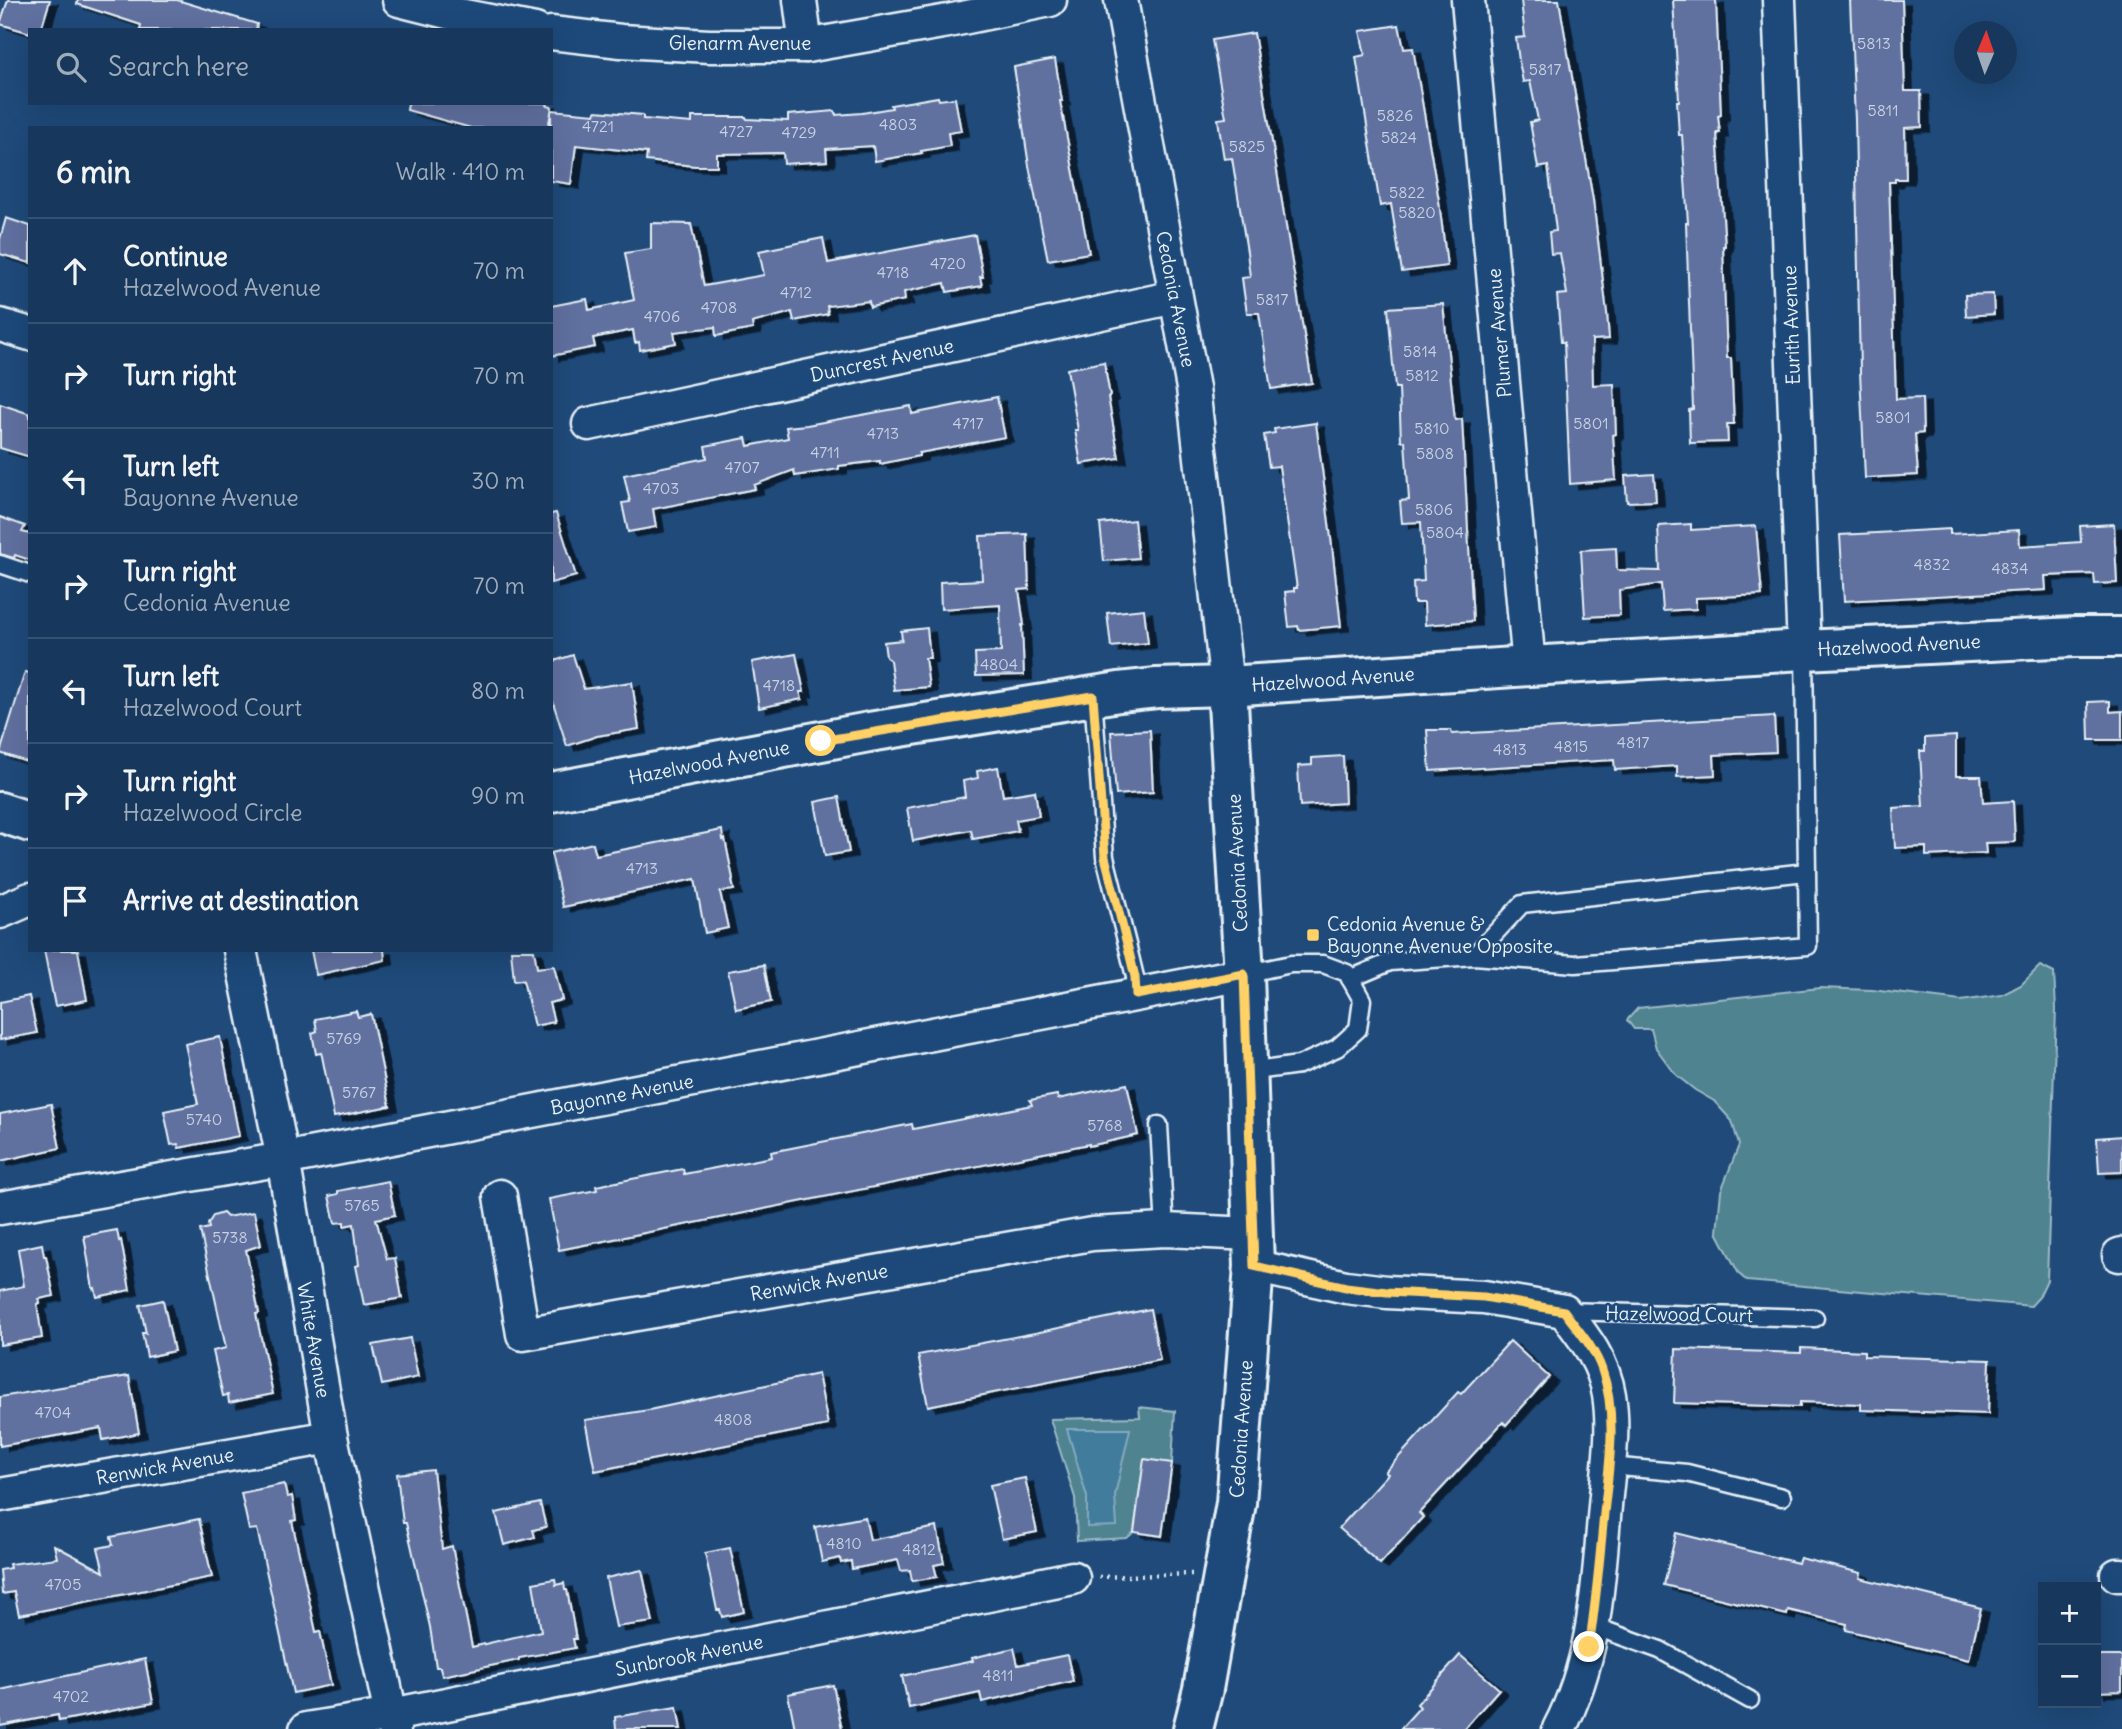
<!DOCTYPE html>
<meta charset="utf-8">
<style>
:root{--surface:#17385c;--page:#244365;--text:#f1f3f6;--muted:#9eacbb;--line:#365272}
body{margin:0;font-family:Delius,sans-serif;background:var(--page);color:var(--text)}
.controls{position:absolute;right:21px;bottom:21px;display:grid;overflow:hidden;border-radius:0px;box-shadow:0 7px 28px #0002}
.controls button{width:63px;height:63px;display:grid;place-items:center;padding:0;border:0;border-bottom:2px solid var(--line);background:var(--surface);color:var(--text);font:35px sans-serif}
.compass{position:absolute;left:1954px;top:21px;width:63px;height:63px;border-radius:50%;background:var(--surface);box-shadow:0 7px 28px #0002;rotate:2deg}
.stop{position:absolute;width:21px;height:21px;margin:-16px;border:5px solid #ffd166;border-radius:50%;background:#fff}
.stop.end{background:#ffd166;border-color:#fff;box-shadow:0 2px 7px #0008}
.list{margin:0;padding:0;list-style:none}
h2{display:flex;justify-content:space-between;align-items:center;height:91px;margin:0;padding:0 28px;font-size:30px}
h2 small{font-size:23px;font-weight:400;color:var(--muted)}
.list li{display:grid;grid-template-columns:46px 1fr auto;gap:21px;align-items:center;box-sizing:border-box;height:105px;padding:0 28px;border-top:2px solid var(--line)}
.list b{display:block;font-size:26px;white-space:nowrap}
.list p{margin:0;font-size:23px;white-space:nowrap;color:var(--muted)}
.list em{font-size:23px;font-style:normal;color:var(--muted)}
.icon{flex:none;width:38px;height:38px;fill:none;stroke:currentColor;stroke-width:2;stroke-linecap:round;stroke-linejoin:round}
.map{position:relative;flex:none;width:2122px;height:1729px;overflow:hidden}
.search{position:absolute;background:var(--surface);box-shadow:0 7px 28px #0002;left:28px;top:28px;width:525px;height:77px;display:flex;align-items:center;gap:18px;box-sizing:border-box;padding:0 24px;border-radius:0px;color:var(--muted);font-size:26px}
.panel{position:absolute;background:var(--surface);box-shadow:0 7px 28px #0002;left:28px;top:126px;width:525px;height:826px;border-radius:0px}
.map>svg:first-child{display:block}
.green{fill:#4f8390;stroke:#9cbac4;stroke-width:2}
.water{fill:#427b9c;stroke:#84aac1;stroke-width:2}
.building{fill:#60709f;stroke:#e8f1f8;stroke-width:2;filter:url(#shadow)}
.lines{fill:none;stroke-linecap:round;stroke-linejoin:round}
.lane-casing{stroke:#e8f1f8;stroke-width:21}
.street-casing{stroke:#e8f1f8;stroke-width:37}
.secondary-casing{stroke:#e8f1f8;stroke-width:44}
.path{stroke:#e8f1f8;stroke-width:4.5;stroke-dasharray:2 5;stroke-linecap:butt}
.lane{stroke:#1f4a7a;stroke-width:16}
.street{stroke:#1f4a7a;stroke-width:32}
.secondary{stroke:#1f4a7a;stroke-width:38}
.route{stroke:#ffd166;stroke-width:9}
.poi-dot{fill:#ffd166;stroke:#1f4a7a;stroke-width:2.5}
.labels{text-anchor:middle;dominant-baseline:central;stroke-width:5;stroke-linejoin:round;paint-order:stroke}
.number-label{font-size:16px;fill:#c6d1e2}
.street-label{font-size:19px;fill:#e8f1f8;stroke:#1f4a7a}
.poi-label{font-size:19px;fill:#e8f1f8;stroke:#1f4a7a;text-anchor:start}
</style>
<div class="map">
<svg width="2122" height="1729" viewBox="0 0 2122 1729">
<defs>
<filter id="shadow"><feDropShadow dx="8" dy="4.5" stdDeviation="0" flood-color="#0009"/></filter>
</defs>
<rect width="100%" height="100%" fill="#1f4a7a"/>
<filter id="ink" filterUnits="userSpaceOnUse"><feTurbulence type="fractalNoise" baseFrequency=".0143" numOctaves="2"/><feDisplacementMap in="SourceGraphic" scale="14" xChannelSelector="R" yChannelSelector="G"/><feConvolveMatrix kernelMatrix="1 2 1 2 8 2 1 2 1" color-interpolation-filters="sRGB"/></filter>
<g filter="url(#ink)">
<!-- green -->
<g class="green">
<polygon points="2040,966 2054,973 2056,1009 2047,1280 2039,1297 2031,1306 1747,1281 1739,1274 1717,1232 1721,1191 1739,1145 1732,1121 1714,1101 1695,1090 1676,1075 1656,1048 1651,1029 1634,1029 1627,1020 1638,1008 1820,988 1872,990 1961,1001 2002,995 2021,985"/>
<polygon points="1139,1407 1175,1411 1172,1463 1144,1460 1134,1532 1127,1538 1077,1541 1075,1498 1050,1419 1140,1417"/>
</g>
<!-- water -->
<polygon class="water" points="1067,1429 1130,1429 1115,1495 1117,1526 1087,1527 1087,1497"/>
<!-- building -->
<g class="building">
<polygon points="8,0 50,0 41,30 30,30 30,33 0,24"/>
<polygon points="78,0 177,0 257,24 256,30 140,30 141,25 77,4"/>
<polygon points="1521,0 1559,0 1593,200 1607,313 1609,339 1592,340 1593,385 1614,384 1616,434 1613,435 1616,480 1570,484 1564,342 1561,342 1557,295 1567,294 1560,253 1551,254 1549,232 1556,231 1548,166 1538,168 1530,122 1538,120 1530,81 1523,82 1519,61 1516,38 1525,37"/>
<polygon points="1673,0 1716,0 1721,115 1718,116 1720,133 1717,133 1725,246 1723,246 1725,308 1727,358 1731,358 1734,424 1727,424 1728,442 1690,443 1689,410 1693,409 1686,223 1688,223 1682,135 1679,135 1677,101 1679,101"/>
<polygon points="1850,0 1902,0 1905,91 1921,91 1922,127 1905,128 1906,179 1895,179 1895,182 1889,182 1896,399 1922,398 1923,433 1915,434 1918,475 1865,478 1860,372 1855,120"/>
<polygon points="1399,25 1404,49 1413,48 1439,201 1447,266 1402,272 1391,204 1380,206 1356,57 1365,55 1360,31"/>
<polygon points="1254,33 1312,383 1271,389 1259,313 1247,313 1244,293 1242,278 1250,277 1247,252 1232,158 1224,159 1221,140 1218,119 1226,118 1212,40"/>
<polygon points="1055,59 1062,101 1060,101 1089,253 1048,260 1029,166 1014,67"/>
<polygon points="938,97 939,100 955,98 961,131 948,133 950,146 921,151 922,153 875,161 873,146 826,149 827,161 784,164 783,153 717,154 717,166 695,166 646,161 647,153 576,145 571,184 551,181 551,110 595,114 596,111 643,115 643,119 692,123 692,117 746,117 747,119 788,121 788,115 835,111 836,115 862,113 892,108 891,105"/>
<polygon points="408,103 548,103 547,106 552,107 548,128 471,128 407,110"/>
<polygon points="6,218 30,226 30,263 0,254 0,239"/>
<polygon points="651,223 691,224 704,286 764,275 759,251 823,238 828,263 975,235 983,277 980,277 982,286 947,292 945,283 904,292 905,300 870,307 869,301 827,306 828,314 794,321 792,312 752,323 753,329 716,336 715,327 674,332 676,343 640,350 639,342 635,343 633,330 593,338 595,347 551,356 551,306 587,299 589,310 634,300 625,253 651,249"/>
<polygon points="1993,294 1994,314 1966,316 1965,295"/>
<polygon points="1443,304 1455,420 1462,419 1473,621 1425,625 1424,603 1414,603 1413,582 1424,581 1421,522 1402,523 1400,501 1409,500 1405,441 1401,441 1399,388 1395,388 1388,308"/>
<polygon points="1104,362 1110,396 1108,397 1119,458 1081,464 1075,430 1078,430 1067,369"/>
<polygon points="997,397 1005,437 919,453 919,456 880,464 880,461 839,466 839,469 795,476 794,470 754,485 755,489 653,509 656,527 628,532 622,503 630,502 624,475 707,458 705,446 746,438 748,446 788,438 786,427 807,425 911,406 912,414"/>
<polygon points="0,404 30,414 30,457 0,448"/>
<polygon points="1316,423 1332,546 1341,626 1299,630 1298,626 1289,627 1285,592 1294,591 1294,588 1297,588 1279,466 1269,467 1264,435 1275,433 1274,429"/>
<polygon points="1654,474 1656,501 1627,502 1625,476"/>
<polygon points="556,513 576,576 551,583 551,514"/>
<polygon points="0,517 25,526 22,532 30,534 30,560 15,555 14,558 0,554"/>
<polygon points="1134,520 1138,558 1104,561 1100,524"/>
<polygon points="1691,524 1691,530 1756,526 1762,595 1696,598 1696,609 1663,611 1661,584 1619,590 1620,615 1585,617 1581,550 1616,548 1617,570 1660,571 1658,526"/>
<polygon points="2114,524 2117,583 2095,584 2094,574 2045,576 2046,590 1844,601 1840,535 1950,529 1950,534 2019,530 2020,546 2081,542 2080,526"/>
<polygon points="1027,534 1029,589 1019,590 1024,625 1022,625 1024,675 976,676 975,653 1001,652 1000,605 941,609 940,582 982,580 980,536"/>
<polygon points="1144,609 1148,643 1111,647 1107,613"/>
<polygon points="927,628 930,658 925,658 929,687 894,690 890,660 886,657 884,642 902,640 901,631"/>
<polygon points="796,654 804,692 800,692 802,699 759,708 752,662"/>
<polygon points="573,655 584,689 632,682 639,729 597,736 567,746 551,696 551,662"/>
<polygon points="25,672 30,673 30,763 0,753"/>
<polygon points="2110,701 2110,712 2122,711 2122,740 2089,740 2088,702"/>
<polygon points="1774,716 1776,752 1714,755 1715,775 1677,777 1677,766 1615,770 1614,760 1430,771 1427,730 1451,730 1452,734"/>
<polygon points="1150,730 1153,792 1116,795 1111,732"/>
<polygon points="1956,736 1956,776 1981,776 1983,803 2013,801 2015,842 1985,843 1986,853 1926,856 1926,847 1895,848 1893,808 1923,806 1920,751 1925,751 1925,738"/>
<polygon points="1343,756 1345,803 1300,806 1298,766 1312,765 1312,758"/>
<polygon points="998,767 1003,796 1035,791 1039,816 1016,820 1018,831 973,839 971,830 913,841 907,808 965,797 963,781 978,778 977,771"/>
<polygon points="839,797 849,852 825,856 815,802"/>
<polygon points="722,830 723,840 725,839 733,879 732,880 734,890 720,892 728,928 705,933 695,879 563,907 551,853 593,843 596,855"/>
<polygon points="44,950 78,950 87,1000 55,1006"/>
<polygon points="311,950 384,950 385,960 316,975"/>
<polygon points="511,950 534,950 537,968 554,966 562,1000 549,1003 554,1022 534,1026 523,980 514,981"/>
<polygon points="764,965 771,1002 736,1009 728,971"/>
<polygon points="29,996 37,1033 0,1040 0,1002"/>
<polygon points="356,1011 358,1017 371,1014 390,1106 334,1117 322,1056 321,1053 316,1054 312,1033 317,1031 315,1019"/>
<polygon points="220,1037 239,1136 179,1148 178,1144 171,1145 164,1111 198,1104 185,1044"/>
<polygon points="1127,1084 1138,1135 1089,1146 1089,1144 559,1250 549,1199 597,1190 596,1186 683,1169 684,1174 772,1157 771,1152 912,1124 913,1129 1032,1105 1030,1100 1057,1095 1058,1099"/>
<polygon points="51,1104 60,1148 0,1161 0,1114"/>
<polygon points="2122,1136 2122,1172 2099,1173 2097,1138"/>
<polygon points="388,1181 395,1215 376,1219 387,1259 395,1258 402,1298 364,1305 356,1266 359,1265 354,1224 344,1226 344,1222 335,1223 329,1196 338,1194 338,1191"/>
<polygon points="254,1212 261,1245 246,1250 259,1313 256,1314 273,1394 229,1403 228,1395 223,1396 213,1351 226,1348 200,1230 209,1228 208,1224 213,1216 223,1213 227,1217"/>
<polygon points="117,1230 119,1241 121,1240 130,1290 97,1297 95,1288 93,1289 84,1236"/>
<polygon points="42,1244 44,1256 46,1256 54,1296 39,1299 40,1303 37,1304 42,1338 0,1345 0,1291 24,1286 18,1249"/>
<polygon points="163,1300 174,1351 147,1357 142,1333 146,1333 140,1305"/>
<polygon points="1150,1309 1160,1360 928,1406 918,1355 1035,1333"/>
<polygon points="410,1338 418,1377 382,1385 373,1345"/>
<polygon points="1510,1341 1549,1377 1506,1425 1503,1422 1419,1513 1423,1517 1380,1564 1339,1528 1388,1474 1385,1472 1458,1392 1461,1394"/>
<polygon points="1801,1348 1864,1351 1864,1356 1990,1360 1988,1414 1861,1410 1861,1404 1800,1402 1800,1407 1674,1403 1676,1349 1801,1353"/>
<polygon points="818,1374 828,1425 595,1471 585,1420 649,1410"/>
<polygon points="129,1376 139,1433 103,1440 101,1428 0,1446 0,1397"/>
<polygon points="1144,1459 1172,1463 1162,1536 1134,1532"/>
<polygon points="433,1470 442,1549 452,1546 472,1647 541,1631 533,1583 555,1579 556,1585 564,1583 565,1590 567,1590 576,1639 573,1639 575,1648 519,1658 519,1660 442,1676 440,1667 436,1667 430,1627 406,1523 403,1523 397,1474"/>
<polygon points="1025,1478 1037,1532 1002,1539 990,1485"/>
<polygon points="284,1484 287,1497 292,1496 296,1520 292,1521 316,1632 320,1631 331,1685 293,1693 257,1529 249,1530 241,1493"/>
<polygon points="540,1503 546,1527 533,1530 535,1537 504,1545 496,1513"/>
<polygon points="865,1517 870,1540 937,1527 944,1563 934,1565 937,1577 912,1581 910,1570 901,1571 898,1560 852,1569 851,1561 841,1563 840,1558 822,1562 815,1527"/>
<polygon points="199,1519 212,1577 19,1615 14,1592 2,1594 0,1570 10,1568 9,1564 57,1558 54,1545 104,1572 98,1548 113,1545 111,1537"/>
<polygon points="1676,1533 1798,1563 1800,1558 1861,1573 1860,1578 1981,1608 1969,1660 1846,1630 1847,1624 1788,1610 1787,1615 1664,1585"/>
<polygon points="730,1548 744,1612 722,1617 720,1610 717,1610 705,1553"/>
<polygon points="642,1570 653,1622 616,1627 606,1578"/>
<polygon points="1014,1648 1018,1665 1067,1655 1073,1681 982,1702 980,1693 909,1708 902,1676 973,1661 972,1658"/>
<polygon points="1460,1655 1499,1689 1464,1729 1400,1729 1420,1707 1417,1704"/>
<polygon points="2096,1656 2122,1656 2122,1691 2097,1692"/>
<polygon points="145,1659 153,1703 59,1721 58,1715 0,1726 0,1690"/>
<polygon points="833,1685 842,1729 795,1729 788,1694"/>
<polygon points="677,1707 681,1729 616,1729 615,1717"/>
</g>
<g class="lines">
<!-- lane casing -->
<g class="lane-casing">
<g id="lane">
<polyline points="0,564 30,574"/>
<polyline points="1093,696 1105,857 1129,952 1135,977 1136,995"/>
<polyline points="1474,956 1522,904 1806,872"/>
<polyline points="1244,974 1291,964 1323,964 1347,973 1362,1000 1358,1029 1337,1048 1299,1065 1248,1072"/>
<polyline points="1350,979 1390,962 1474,956 1575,964 1808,946 1804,650"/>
<polyline points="1159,1125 1165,1230"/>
<polyline points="1564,1311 1815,1318"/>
<polyline points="1609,1466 1687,1473 1782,1497"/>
<polyline points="1593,1626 1660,1650 1750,1700"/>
</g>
</g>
<!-- street casing -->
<g class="street-casing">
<g id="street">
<polyline points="399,0 459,15 535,30"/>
<polyline points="800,0 806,46"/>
<polyline points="1121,0 1193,388 1227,686"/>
<polyline points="1468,0 1529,666"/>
<polyline points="1779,0 1804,650"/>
<polyline points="551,33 621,41 709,46 806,46 948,21 1050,0"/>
<polyline points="0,325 30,334"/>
<polyline points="589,424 1175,297"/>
<polyline points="0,912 30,899"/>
<polyline points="240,950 283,1159 331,1437 394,1729"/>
<polyline points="500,1196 523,1334 1092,1234 1165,1230 1253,1234"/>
<polyline points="0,1208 283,1159 1244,974"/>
<polyline points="2119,1255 2122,1254"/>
<path d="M1254,1266l92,21 41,5 97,5 80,14c20,26 40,51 45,84 6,36 -1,75 -4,111 -7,78 -9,152 -46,223"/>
<polyline points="0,1495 331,1437"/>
<polyline points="2117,1575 2122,1575"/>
<polyline points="306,1729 392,1715 1073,1578"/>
</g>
</g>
<!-- secondary casing -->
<g class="secondary-casing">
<g id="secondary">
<polyline points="551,792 869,732 1119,692 1157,688 1227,686 1529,666 1804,650 2075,637 2122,637"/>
<polyline points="0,812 30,822"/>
<polyline points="1193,1729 1203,1689 1236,1503 1254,1266 1244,974 1227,686"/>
</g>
</g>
<!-- path -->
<polyline class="path" points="1099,1577 1192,1574"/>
<!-- lane -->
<use href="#lane" class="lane"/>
<!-- street -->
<use href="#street" class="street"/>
<!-- secondary -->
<use href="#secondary" class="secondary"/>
</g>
</g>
<g class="lines" filter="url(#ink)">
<!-- route -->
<path class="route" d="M821,741l272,-45 12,161 24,95 6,25 1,18 108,-21 10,292 92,21 41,5 97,5 80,14c14,19 30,36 38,59 16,45 7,97 2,143 -4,45 -8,90 -15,134"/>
</g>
<!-- markers -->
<rect class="poi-dot" x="1306" y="928" width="14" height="14" rx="3.5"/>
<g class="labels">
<!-- number labels -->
<g class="number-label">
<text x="1874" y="43">5813</text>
<text x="1545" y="69">5817</text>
<text x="1883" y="110">5811</text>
<text x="1395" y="115">5826</text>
<text x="898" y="124">4803</text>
<text x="598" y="126">4721</text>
<text x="736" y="131">4727</text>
<text x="799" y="132">4729</text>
<text x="1399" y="137">5824</text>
<text x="1247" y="146">5825</text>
<text x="1407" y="192">5822</text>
<text x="1417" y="212">5820</text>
<text x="948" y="263">4720</text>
<text x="893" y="272">4718</text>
<text x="796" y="292">4712</text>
<text x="1272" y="299">5817</text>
<text x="719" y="307">4708</text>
<text x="662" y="316">4706</text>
<text x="1420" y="351">5814</text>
<text x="1422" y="375">5812</text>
<text x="1893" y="417">5801</text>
<text x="968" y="423">4717</text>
<text x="1591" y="423">5801</text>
<text x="1432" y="428">5810</text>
<text x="883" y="433">4713</text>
<text x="825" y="452">4711</text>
<text x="1435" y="453">5808</text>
<text x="742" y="467">4707</text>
<text x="661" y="488">4703</text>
<text x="1434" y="509">5806</text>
<text x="1445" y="532">5804</text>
<text x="1932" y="564">4832</text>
<text x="2010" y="568">4834</text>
<text x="999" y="664">4804</text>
<text x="779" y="685">4718</text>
<text x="1633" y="742">4817</text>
<text x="1571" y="746">4815</text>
<text x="1510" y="749">4813</text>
<text x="642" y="868">4713</text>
<text x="344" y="1038">5769</text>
<text x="359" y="1092">5767</text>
<text x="204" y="1119">5740</text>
<text x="1105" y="1125">5768</text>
<text x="362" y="1205">5765</text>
<text x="230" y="1237">5738</text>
<text x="53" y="1412">4704</text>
<text x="733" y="1419">4808</text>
<text x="844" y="1543">4810</text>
<text x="919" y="1549">4812</text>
<text x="63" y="1584">4705</text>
<text x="998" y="1675">4811</text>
<text x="71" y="1696">4702</text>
</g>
<!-- street labels -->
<g class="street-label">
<text x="740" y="43">Glenarm Avenue</text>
<text transform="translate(1176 299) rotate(79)">Cedonia Avenue</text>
<text transform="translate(1791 325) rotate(-92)">Eurith Avenue</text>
<text transform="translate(1499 333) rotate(-95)">Plumer Avenue</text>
<text transform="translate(882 360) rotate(-12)">Duncrest Avenue</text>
<text transform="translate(1899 645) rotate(-3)">Hazelwood Avenue</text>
<text transform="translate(1333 679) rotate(-4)">Hazelwood Avenue</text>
<text transform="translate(709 762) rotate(-11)">Hazelwood Avenue</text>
<text transform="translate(1237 863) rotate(-93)">Cedonia Avenue</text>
<text transform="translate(622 1094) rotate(-11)">Bayonne Avenue</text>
<text transform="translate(819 1282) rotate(-10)">Renwick Avenue</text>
<text transform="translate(1679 1314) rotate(1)">Hazelwood Court</text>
<text transform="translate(314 1340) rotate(80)">White Avenue</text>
<text transform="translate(1241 1429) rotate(-86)">Cedonia Avenue</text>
<text transform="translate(165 1466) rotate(-10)">Renwick Avenue</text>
<text transform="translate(689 1655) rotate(-11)">Sunbrook Avenue</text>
</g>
<!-- poi labels -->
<g class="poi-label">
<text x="1327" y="924">Cedonia Avenue &amp;<tspan x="1327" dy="22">Bayonne Avenue Opposite</tspan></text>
</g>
</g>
</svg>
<div class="controls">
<button>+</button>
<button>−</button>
</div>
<svg class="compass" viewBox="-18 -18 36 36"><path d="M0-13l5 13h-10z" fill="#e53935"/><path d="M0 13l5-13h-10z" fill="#9eacbb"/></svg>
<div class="stop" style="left:821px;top:741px"></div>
<div class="stop end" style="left:1589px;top:1647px"></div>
<div class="search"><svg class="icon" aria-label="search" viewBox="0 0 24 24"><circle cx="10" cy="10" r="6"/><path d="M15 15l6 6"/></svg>Search here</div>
<section class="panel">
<h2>6 min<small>Walk · 410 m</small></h2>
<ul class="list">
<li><svg class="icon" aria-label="ahead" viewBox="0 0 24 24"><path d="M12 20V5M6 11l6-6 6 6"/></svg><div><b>Continue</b><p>Hazelwood Avenue</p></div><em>70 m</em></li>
<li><svg class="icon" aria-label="right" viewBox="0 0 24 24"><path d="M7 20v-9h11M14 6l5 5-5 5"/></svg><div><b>Turn right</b></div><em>70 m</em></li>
<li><svg class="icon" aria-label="left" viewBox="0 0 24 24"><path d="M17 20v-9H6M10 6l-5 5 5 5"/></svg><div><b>Turn left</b><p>Bayonne Avenue</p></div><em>30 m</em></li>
<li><svg class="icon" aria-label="right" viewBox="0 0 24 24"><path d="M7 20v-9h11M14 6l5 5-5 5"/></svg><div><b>Turn right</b><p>Cedonia Avenue</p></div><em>70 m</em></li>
<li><svg class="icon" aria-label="left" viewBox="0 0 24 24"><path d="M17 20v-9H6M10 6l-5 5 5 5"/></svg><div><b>Turn left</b><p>Hazelwood Court</p></div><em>80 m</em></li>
<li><svg class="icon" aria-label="right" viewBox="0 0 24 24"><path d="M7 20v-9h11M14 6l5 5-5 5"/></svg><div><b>Turn right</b><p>Hazelwood Circle</p></div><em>90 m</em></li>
<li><svg class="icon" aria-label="arrive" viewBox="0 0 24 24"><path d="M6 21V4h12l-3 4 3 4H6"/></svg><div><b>Arrive at destination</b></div></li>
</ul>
</section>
</div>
